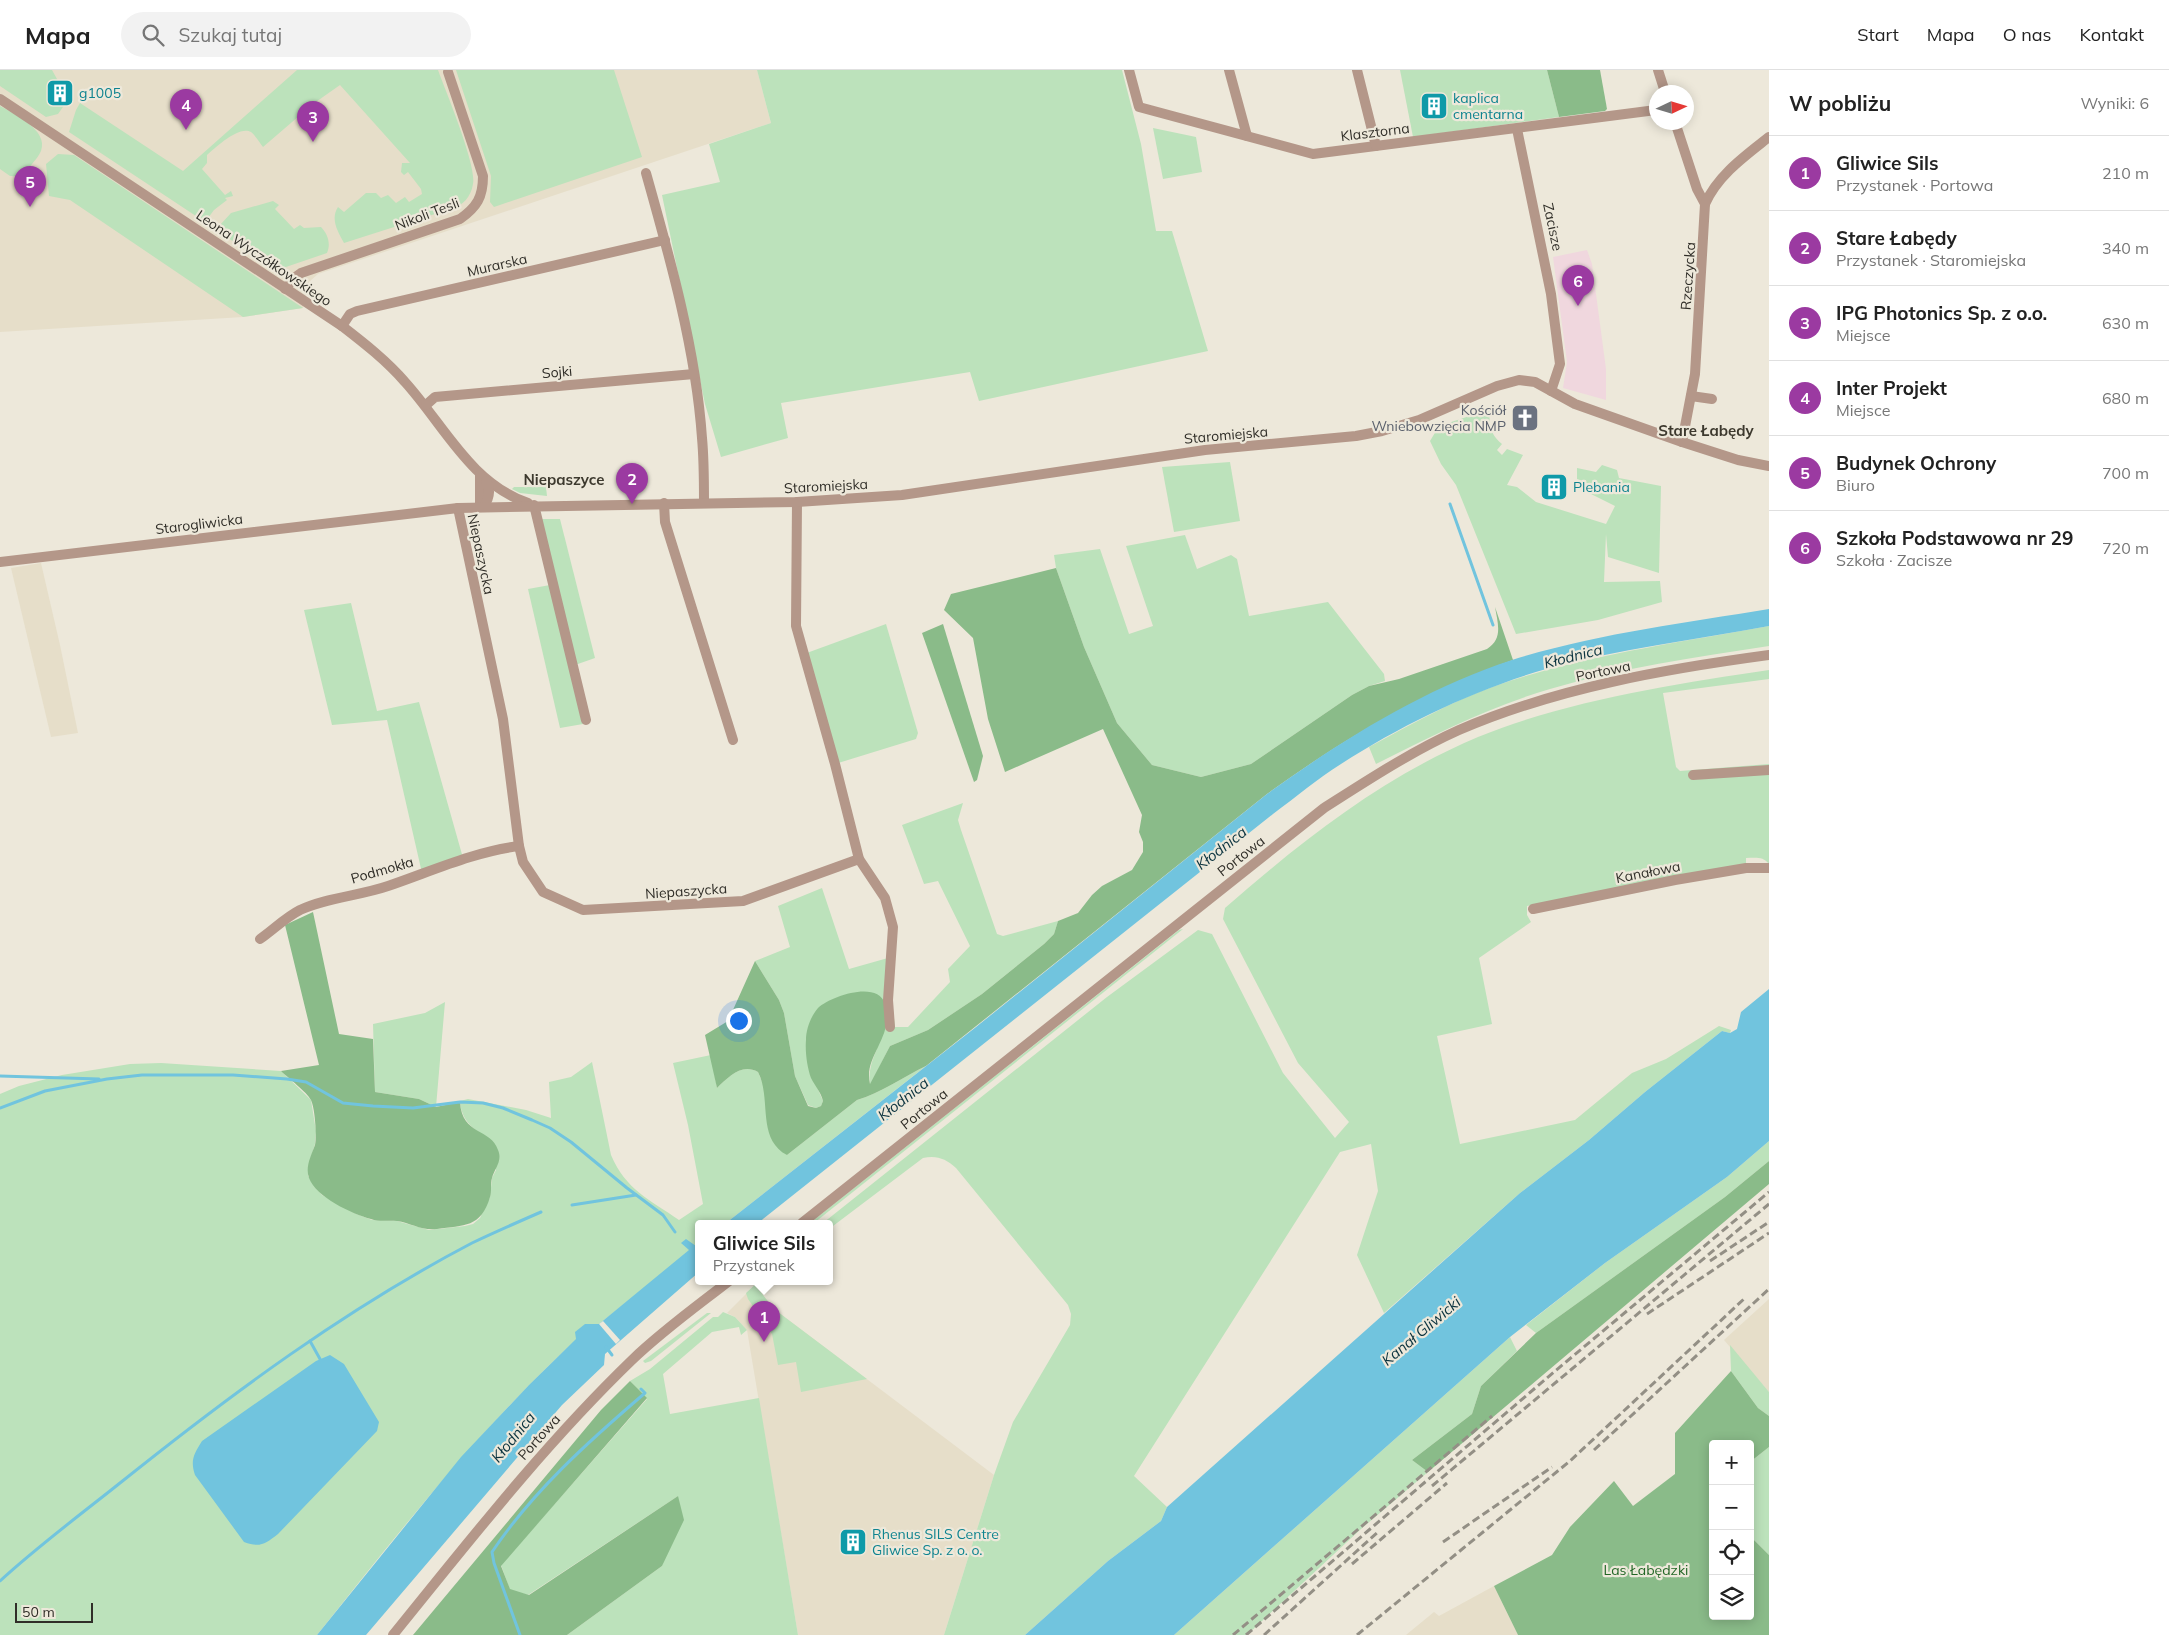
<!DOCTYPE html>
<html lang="pl">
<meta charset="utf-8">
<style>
:root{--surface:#fff;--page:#f2f2f2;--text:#222;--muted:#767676;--line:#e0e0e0;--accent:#9b3aa1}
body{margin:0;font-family:Mulish,sans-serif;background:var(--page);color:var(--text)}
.controls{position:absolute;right:15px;bottom:15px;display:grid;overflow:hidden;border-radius:5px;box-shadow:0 2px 12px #0003}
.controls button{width:45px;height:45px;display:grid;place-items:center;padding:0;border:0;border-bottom:1px solid var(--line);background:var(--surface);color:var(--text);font:25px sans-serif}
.compass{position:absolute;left:1649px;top:15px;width:45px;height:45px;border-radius:50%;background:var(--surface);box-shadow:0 2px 12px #0003;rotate:86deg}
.scale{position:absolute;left:15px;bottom:12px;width:78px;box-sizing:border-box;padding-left:5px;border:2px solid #302e28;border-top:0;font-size:14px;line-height:18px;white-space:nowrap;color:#302e28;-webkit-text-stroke:4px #ede8da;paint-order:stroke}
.you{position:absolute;left:738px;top:950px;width:18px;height:18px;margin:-12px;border:4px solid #fff;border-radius:50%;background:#1a73e8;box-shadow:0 0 0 8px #1a73e833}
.badge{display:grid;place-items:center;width:32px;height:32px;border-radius:50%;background:var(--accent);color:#fff;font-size:16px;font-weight:700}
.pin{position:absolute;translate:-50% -41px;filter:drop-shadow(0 1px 2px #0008)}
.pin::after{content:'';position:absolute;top:26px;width:18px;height:15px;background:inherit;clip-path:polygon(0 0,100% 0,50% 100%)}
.popup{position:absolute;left:695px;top:1150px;width:138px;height:65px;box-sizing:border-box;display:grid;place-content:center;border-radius:5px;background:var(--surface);filter:drop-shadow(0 1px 4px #0005);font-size:16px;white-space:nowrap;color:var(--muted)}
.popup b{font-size:19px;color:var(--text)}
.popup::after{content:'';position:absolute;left:50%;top:100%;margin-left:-10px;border:10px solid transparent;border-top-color:var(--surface)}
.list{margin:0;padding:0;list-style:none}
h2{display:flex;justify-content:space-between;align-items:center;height:65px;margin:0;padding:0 20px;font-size:21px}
h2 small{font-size:16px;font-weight:400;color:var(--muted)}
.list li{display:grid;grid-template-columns:32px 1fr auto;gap:15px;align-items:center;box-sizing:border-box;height:75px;padding:0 20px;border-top:1px solid var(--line)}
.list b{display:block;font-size:19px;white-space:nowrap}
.list p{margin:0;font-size:16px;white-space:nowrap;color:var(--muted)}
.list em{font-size:16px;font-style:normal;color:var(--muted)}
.icon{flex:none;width:28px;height:28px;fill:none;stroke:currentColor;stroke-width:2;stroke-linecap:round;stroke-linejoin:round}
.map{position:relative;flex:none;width:1769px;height:1565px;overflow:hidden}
header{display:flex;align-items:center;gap:30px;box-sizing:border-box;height:70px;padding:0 25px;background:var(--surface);border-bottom:1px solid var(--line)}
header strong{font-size:24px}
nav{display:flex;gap:28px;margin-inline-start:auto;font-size:18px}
.search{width:350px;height:45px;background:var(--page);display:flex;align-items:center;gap:12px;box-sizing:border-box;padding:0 18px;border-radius:28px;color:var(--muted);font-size:19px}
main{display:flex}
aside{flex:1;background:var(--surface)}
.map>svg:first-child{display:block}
.built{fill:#e6dec9}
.education{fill:#f0d7de}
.green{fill:#bce2bb}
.forest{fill:#8abb89}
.water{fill:#71c4de}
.pier{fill:#ede8da}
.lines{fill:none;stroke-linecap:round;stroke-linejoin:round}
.stream{stroke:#71c4de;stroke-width:3}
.minor{stroke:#b49789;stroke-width:10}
.rail{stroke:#938f85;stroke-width:3;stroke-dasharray:8 4;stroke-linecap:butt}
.labels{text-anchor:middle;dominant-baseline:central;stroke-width:4.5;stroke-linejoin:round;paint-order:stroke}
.culture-label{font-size:14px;fill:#0d838f;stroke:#ede8da;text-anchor:start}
.street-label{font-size:14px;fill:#302e28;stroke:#ede8da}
.worship-label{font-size:14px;fill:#5b616d;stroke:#ede8da;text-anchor:end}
.park-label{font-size:14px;fill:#226625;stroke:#ede8da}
.neighbourhood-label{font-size:15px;font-weight:bold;fill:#3d392e;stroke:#ede8da}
.water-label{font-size:15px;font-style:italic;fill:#0b333f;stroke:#ede8da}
</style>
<header>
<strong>Mapa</strong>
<div class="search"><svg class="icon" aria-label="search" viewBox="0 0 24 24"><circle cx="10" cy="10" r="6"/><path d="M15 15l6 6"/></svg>Szukaj tutaj</div>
<nav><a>Start</a><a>Mapa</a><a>O nas</a><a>Kontakt</a></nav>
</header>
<main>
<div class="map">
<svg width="1769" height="1565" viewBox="0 0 1769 1565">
<rect width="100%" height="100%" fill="#ede8da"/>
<!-- built -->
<g class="built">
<polygon points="0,0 757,0 771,53 318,204 309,212 303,238 243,247 0,262"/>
<polygon points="41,493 60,575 78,663 51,667 11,498"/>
<polygon points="755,1215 774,1239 994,1405 944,1565 798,1565 747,1260 735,1247 727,1243"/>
<polygon points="1769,1229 1769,1322 1724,1270"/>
<polygon points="1494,1516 1518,1565 1406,1565 1434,1542 1439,1546"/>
</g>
<!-- education -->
<polygon class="education" points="1587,180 1592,194 1606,299 1606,330 1563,318 1567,292 1553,187"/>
<!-- green -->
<g class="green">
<polygon points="0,0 52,0 62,18 70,27 58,44 46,47 0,16"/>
<path d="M297,0h141c8,22 39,96 35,114 -2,13 -10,21 -21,25l-8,-6 -6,3v7l-94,30c-6,-11 -14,-24 -6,-36l6,5 22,-19h10l5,5 7,-3 8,8 9,-6 4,5 13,-8 -1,-5 -13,-17 -4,3 -3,-3 1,-9h8l-70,-78 -27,19 -50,43c-3,-4 -8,-12 -12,-15 -12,-7 -36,16 -44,23v8l-5,6 23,26 6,-4 2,5 -8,2 2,2 -13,10 -9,12 -136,-90 7,-22 4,-7 103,68z"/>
<polygon points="456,0 614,0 642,87 494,137 490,132 491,106"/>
<polygon points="757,0 1122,0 1141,74 1156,161 1172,161 1208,281 979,331 970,302 781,333 788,368 721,387 705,334 662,125 720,112 709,74 771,53"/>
<polygon points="1400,0 1547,0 1559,47 1413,67"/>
<path d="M0,36c14,8 49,24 41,45 -2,5 -6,9 -9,13 -7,9 -11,13 -22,12l-10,-7z"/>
<polygon points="1153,58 1196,67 1202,102 1163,109"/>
<polygon points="58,84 74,85 303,238 243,247 70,130 49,126 46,94"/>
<path d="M273,131l6,4 -4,4 19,20 6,-4 4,3 17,-1c7,7 10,17 6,26l-44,15 -4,-2 -7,1 -53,-35 1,-7 11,-12z"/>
<path d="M1491,339c-4,15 0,26 11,35l-5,6 5,5 5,-6 16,6 -16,30 10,2 19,15 70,22 9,-18 -24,-12 2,-8 -16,-7v-11l19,4 6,-7 15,5 2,8 42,8 -2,87 -51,-16 -2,-23 -2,48 56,-1 2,21 -64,18 -82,14 -60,-149 -15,-21 -11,-23 9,-15z"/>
<polygon points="1230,392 1240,451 1174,462 1162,397"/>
<polygon points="514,417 546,417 547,426 520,423 512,419"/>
<polygon points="540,449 560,449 595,588 575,595"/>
<polygon points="1185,465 1197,499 1231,485 1237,489 1249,546 1328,532 1384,604 1385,611 1369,616 1352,625 1251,694 1201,707 1152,695 1117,653 1084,577 1056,498 1054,485 1100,479 1129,564 1153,556 1126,476"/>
<polygon points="550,515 583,654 560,658 528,519"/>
<polygon points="351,533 377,641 419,632 463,788 422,803 387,650 332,655 304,540"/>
<polygon points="886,554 918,663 916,669 835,694 804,584"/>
<path d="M1769,556v20c-74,11 -147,22 -219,43 -61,18 -117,46 -174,75l-7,-17c41,-22 83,-46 126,-61 89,-31 182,-43 274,-60z"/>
<path d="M1769,600v9l-106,14 13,74 4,4 89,-7v100c-6,-8 -14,-6 -23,-6v7l-219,41v9l4,7 -52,36 13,66 -55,12 23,108 115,-24 57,-47 34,-14 53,-33 12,4 -1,3 -8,-2 -77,61 -56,48 -69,53 -136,120 -27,-58 21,-64 -7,-47 -31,8 -206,324 33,31 -6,14 -53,40 -83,74h-81l50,-160 19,-53 57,-97 1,-11 -3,-9 -112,-137c-10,-9 -19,-13 -33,-10l-94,71v-6h-6l284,-226 91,-67 14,4 71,139 52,65 14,-16 -51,-59 -75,-144 2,-11c78,-68 156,-130 253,-171 88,-36 196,-53 291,-67z"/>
<path d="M963,733l-5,17 3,10 36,104 6,2 55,-15 -4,13 -10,10 -62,50 -54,36 -38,16 -20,39c-2,-13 2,-25 7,-36l-20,-56 -12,2 -13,5 -15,87 6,14 -2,5 -5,2 -8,-3 -13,-29 -11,-63 -5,-13 -24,-39 35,-14 -12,-41 44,-18 27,81 46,-13 -3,45 3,26h13l42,-45 -2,-13 22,-23 -32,-65 -14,3 -22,-59z"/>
<polygon points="1183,859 814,1153 810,1153 1179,860"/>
<path d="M445,932l-9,105 32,-8 58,11 25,8 -2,-36 22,-5 21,-15 19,93c15,35 38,44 68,65l24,-16 -15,-79 -15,-62 38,-8 6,33c12,-11 24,-25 41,-16l7,17 1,12 21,54 70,-55c24,-7 46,-23 69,-34l-200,157h-27v21l-100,80 -8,2c-103,92 -188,201 -274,309h-317v-541l19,-8 43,-11 68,-11 31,-1 120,8 30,29 5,31 -1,13 -6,20 -1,12 14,19 32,18 18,7 25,1 32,9 36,-4 8,-2 7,-6 10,-21 2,-19 4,-8 -5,-30c-17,-10 -29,-18 -31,-38l-24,5 -17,-8 -44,-7 -2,-68 52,-11z"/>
<polygon points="1769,1071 1769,1091 1725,1127 1536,1263 1526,1255 1605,1193 1727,1107"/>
<polygon points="759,1211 760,1211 755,1215 774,1239 867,1309 801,1322 796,1292 778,1295 772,1264 748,1229 746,1223"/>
<polygon points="723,1242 735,1247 747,1260 741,1265 739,1257 712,1262 663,1304 670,1344 759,1328 798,1565 567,1565 662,1496 678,1426 528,1525 510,1520 501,1495 647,1329 630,1311 650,1299 713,1247 718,1247"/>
<polygon points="707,1243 711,1243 651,1291 645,1293 643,1291"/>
<polygon points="1510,1267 1517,1281 1481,1316 1472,1344 1412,1390 1428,1402 1361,1459 1247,1565 1174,1565"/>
<polygon points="1730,1275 1769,1322 1769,1346 1758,1338 1731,1301"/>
<polygon points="1769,1377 1769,1485 1750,1466 1750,1392"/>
</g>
<!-- forest -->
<g class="forest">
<polygon points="1547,0 1600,0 1607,39 1605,41 1559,47"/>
<path d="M1056,498l28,79 33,76 35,42 49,12 50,-13 101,-69 17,-9 30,-7 88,-30c16,-10 11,-25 8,-42l18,53c-90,32 -170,79 -246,134l-341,272c-23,11 -45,27 -69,34l-70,55c-31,-17 -15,-56 -29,-83 -17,-9 -29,5 -41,16l-12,-53 23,-14 27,-60 24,39 5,13 11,63 13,30 8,2 5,-2 2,-5c-2,-9 -8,-15 -12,-23 -4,-11 -6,-27 -5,-38 0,-11 5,-24 12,-32 13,-12 60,-28 67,-4 10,33 -22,52 -15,80l20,-38 38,-16 54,-36 62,-50 10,-10 4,-13 20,-8 14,-18 10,-9 30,-16 11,-18v-10l-4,-10 3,-17 -39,-86 -98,43 -17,-53 -15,-81 -29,-28 7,-16z"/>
<polygon points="943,554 983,686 977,710 974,712 922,563"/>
<path d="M313,842l26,122 34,5 2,53 44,7 17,8 24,-5c2,34 31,26 38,48 5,11 -4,19 -6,28 -2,6 0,13 -2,19 -9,31 -26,28 -53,32 -15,2 -26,-6 -40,-8 -9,-1 -18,1 -26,-2 -19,-5 -55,-22 -62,-41 -4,-11 2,-22 6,-33 2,-8 0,-37 -4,-45 -4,-8 -23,-22 -30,-29l38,-6 -34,-140z"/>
<polygon points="1769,1091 1769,1114 1428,1402 1412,1390 1472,1344 1481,1316 1536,1263 1725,1127"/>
<polygon points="1731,1301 1758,1338 1769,1346 1769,1377 1750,1392 1750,1374 1713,1374 1713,1546 1750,1546 1750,1466 1769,1485 1769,1565 1518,1565 1494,1516 1552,1485 1570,1457 1614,1411 1633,1436 1675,1404 1675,1363"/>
<polygon points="630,1311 647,1328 501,1496 510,1519 529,1525 678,1426 684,1450 662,1496 567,1565 413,1565 601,1340"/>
</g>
<!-- water -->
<g class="water">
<path d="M1769,539v17c-74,14 -151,23 -223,43 -72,21 -143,55 -205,95 -24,15 -45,33 -68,50l-515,409h-32l250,-196 291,-233c75,-54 156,-105 245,-134 83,-26 172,-37 257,-51z"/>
<polygon points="1769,919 1769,1071 1727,1107 1605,1193 1510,1267 1174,1565 1025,1565 1108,1491 1161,1451 1167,1437 1520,1123 1589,1070 1645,1022 1722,961 1730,963 1737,959 1741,942"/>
<polygon points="686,1169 696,1176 699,1174 699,1202 605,1284 604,1295 562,1335 366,1565 317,1565 461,1387 529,1315 576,1269 575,1262 585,1254 599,1254 689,1180 681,1173"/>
<path d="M330,1285l14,9 35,58 -2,9 -99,103c-13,10 -18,14 -34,8l-49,-67c-5,-15 -1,-21 7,-34l114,-80z"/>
</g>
<!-- pier -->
<polygon class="pier" points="603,1251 620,1270 616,1274 599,1254"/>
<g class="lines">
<!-- stream -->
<g class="stream">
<polyline points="1450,434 1493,555"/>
<polyline points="0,1006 99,1009"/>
<polyline points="0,1038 45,1021 107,1009 142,1005 233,1005 287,1009 306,1012 343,1033 373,1036 413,1038 460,1032 483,1033 503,1038 532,1050 550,1058 571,1072 627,1118 663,1145 675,1162"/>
<polyline points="572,1135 636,1125"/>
<polyline points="310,1271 320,1289"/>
<polyline points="606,1277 612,1285"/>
<path d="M0,1511c38,-35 80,-66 120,-98 111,-89 226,-174 352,-240 23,-11 46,-21 69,-31"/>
<path d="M520,1565l-26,-72 -2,-11c41,-61 97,-111 153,-159l-4,-4"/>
</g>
<!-- minor -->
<g class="minor">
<polyline points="1129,0 1139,37 1313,84 1656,40"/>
<polyline points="1229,0 1247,66"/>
<polyline points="1357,0 1376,76"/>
<polyline points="1658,0 1665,22"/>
<path d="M0,29l342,227c22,17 45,35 63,56 39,43 65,101 123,121"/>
<polyline points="1675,52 1697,119 1705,134"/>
<polyline points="1517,59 1551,224 1560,294 1551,321"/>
<path d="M646,103c24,85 50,177 56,265 2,21 2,43 2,65"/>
<path d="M285,219l9,-11 7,-5 159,-54c17,-12 23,-22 23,-43l-35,-104"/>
<polyline points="342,256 350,244 357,241 665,170"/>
<polyline points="1691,326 1712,329"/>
<polyline points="426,335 435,327 694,304"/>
<path d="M1682,372l13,-68 10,-170c13,-29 40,-48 64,-67"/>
<polyline points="480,405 480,437"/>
<polyline points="797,432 796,556 835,694 859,789 885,828 893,857 888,930 890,957"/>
<polyline points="664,433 665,452 733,670"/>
<polyline points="534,435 586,650"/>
<path d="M483,437c7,-9 8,-17 3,-26"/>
<polyline points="458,438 503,649 519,776 523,792 543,822 583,840 743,831 859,789"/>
<polyline points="0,492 458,438 797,432 902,425 1205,380 1356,366 1382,361 1419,350 1497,316 1519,310 1535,312 1575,334 1682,372 1738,390 1769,396"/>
<polyline points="1693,705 1769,700"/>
<polyline points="1533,839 1675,810 1746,798 1769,798"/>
<path d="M260,869c13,-9 26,-22 40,-29 28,-13 59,-14 88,-24 44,-15 85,-34 131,-40"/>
<path d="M802,1153l522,-415c44,-28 88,-57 135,-78 97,-42 206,-61 310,-75"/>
<path d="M393,1565c77,-95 151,-190 239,-275 30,-29 65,-54 97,-79"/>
</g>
<!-- rail -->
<g class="rail">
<polyline points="1710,1191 1769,1152"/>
<polyline points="1647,1244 1769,1163"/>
<polyline points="1594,1380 1769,1219"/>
<polyline points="1432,1416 1769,1134"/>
<polyline points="1443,1472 1552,1397"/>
<polyline points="1352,1494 1447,1413"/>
<polyline points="1233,1565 1492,1346"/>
<polyline points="1246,1565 1554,1302 1769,1122"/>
<polyline points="1264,1565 1379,1461"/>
<polyline points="1357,1565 1570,1391 1745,1228"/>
</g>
</g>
<!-- icons -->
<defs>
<g id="building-square" transform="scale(1.4375)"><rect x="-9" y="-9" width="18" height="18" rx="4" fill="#0f9aa8" stroke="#ede8da"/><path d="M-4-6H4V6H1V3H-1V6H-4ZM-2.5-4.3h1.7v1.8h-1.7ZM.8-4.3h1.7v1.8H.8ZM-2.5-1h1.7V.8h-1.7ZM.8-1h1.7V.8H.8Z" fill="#fff"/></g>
<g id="church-square" transform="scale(1.4375)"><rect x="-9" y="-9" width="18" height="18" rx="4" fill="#6b7280" stroke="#ede8da"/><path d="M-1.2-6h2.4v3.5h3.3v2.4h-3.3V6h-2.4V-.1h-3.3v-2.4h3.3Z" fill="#fff"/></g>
</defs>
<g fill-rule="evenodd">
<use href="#building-square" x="60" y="23"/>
<use href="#building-square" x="1434" y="36"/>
<use href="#church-square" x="1525" y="348"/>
<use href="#building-square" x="1554" y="417"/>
<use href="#building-square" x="853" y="1472"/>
</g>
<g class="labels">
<!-- culture labels -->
<g class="culture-label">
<text x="79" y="23">g1005</text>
<text x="1453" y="28">kaplica<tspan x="1453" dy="16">cmentarna</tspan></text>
<text x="1573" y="417">Plebania</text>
<text x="872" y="1464">Rhenus SILS Centre<tspan x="872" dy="16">Gliwice Sp. z o. o.</tspan></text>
</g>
<!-- street labels -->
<g class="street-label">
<text transform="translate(1375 62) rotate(-7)">Klasztorna</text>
<text transform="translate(427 144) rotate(-21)">Nikoli Tesli</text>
<text transform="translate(1553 157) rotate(78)">Zacisze</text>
<text transform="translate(264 188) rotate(34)">Leona Wyczółkowskiego</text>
<text transform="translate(497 195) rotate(-13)">Murarska</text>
<text transform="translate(1688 206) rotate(-86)">Rzeczycka</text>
<text transform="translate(557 302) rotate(-5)">Sojki</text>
<text transform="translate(1226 365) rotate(-5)">Staromiejska</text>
<text transform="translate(826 416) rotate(-3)">Staromiejska</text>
<text transform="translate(199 454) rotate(-7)">Starogliwicka</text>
<text transform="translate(481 484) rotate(78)">Niepaszycka</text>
<text transform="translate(1603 601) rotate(-12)">Portowa</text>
<text transform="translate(1241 786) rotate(-38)">Portowa</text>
<text transform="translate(382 800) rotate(-16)">Podmokła</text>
<text transform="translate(1648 802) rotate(-11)">Kanałowa</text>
<text transform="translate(686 821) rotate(-4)">Niepaszycka</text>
<text transform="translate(924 1039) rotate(-39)">Portowa</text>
<text transform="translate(539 1367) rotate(-48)">Portowa</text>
</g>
<!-- worship labels -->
<g class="worship-label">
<text x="1506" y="340">Kościół<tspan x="1506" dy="16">Wniebowzięcia NMP</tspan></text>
</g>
<!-- park labels -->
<g class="park-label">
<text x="1646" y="1500">Las Łabędzki</text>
</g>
<!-- neighbourhood labels -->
<g class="neighbourhood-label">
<text x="1706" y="360">Stare Łabędy</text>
<text x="564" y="409">Niepaszyce</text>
</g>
<!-- water labels -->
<g class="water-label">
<text transform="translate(1573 586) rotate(-14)">Kłodnica</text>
<text transform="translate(1221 778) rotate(-38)">Kłodnica</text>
<text transform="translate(903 1029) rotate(-38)">Kłodnica</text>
<text transform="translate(1421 1261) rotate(-40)">Kanał Gliwicki</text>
<text transform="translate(513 1367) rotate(-51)">Kłodnica</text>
</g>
</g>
</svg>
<div class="controls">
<button>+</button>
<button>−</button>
<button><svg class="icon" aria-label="locate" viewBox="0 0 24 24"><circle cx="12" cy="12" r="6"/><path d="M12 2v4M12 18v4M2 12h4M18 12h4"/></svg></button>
<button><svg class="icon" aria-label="layers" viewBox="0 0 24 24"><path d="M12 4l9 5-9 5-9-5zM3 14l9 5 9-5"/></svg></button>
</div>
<svg class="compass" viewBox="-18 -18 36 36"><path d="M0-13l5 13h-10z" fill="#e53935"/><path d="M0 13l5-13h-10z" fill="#767676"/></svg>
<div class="scale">50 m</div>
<div class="you"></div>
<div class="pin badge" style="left:764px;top:1272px">1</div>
<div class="popup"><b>Gliwice Sils</b>Przystanek</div>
<div class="pin badge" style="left:632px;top:434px">2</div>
<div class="pin badge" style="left:313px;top:72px">3</div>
<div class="pin badge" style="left:186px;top:60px">4</div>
<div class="pin badge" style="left:30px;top:137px">5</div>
<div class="pin badge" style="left:1578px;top:236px">6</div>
</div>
<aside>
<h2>W pobliżu<small>Wyniki: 6</small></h2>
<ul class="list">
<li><span class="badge">1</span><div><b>Gliwice Sils</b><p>Przystanek · Portowa</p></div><em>210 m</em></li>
<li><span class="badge">2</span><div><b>Stare Łabędy</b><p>Przystanek · Staromiejska</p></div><em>340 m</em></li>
<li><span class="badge">3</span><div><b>IPG Photonics Sp. z o.o.</b><p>Miejsce</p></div><em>630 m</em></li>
<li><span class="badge">4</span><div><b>Inter Projekt</b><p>Miejsce</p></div><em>680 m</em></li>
<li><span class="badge">5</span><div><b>Budynek Ochrony</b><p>Biuro</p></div><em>700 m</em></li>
<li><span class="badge">6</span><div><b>Szkoła Podstawowa nr 29</b><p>Szkoła · Zacisze</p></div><em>720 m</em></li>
</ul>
</aside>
</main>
